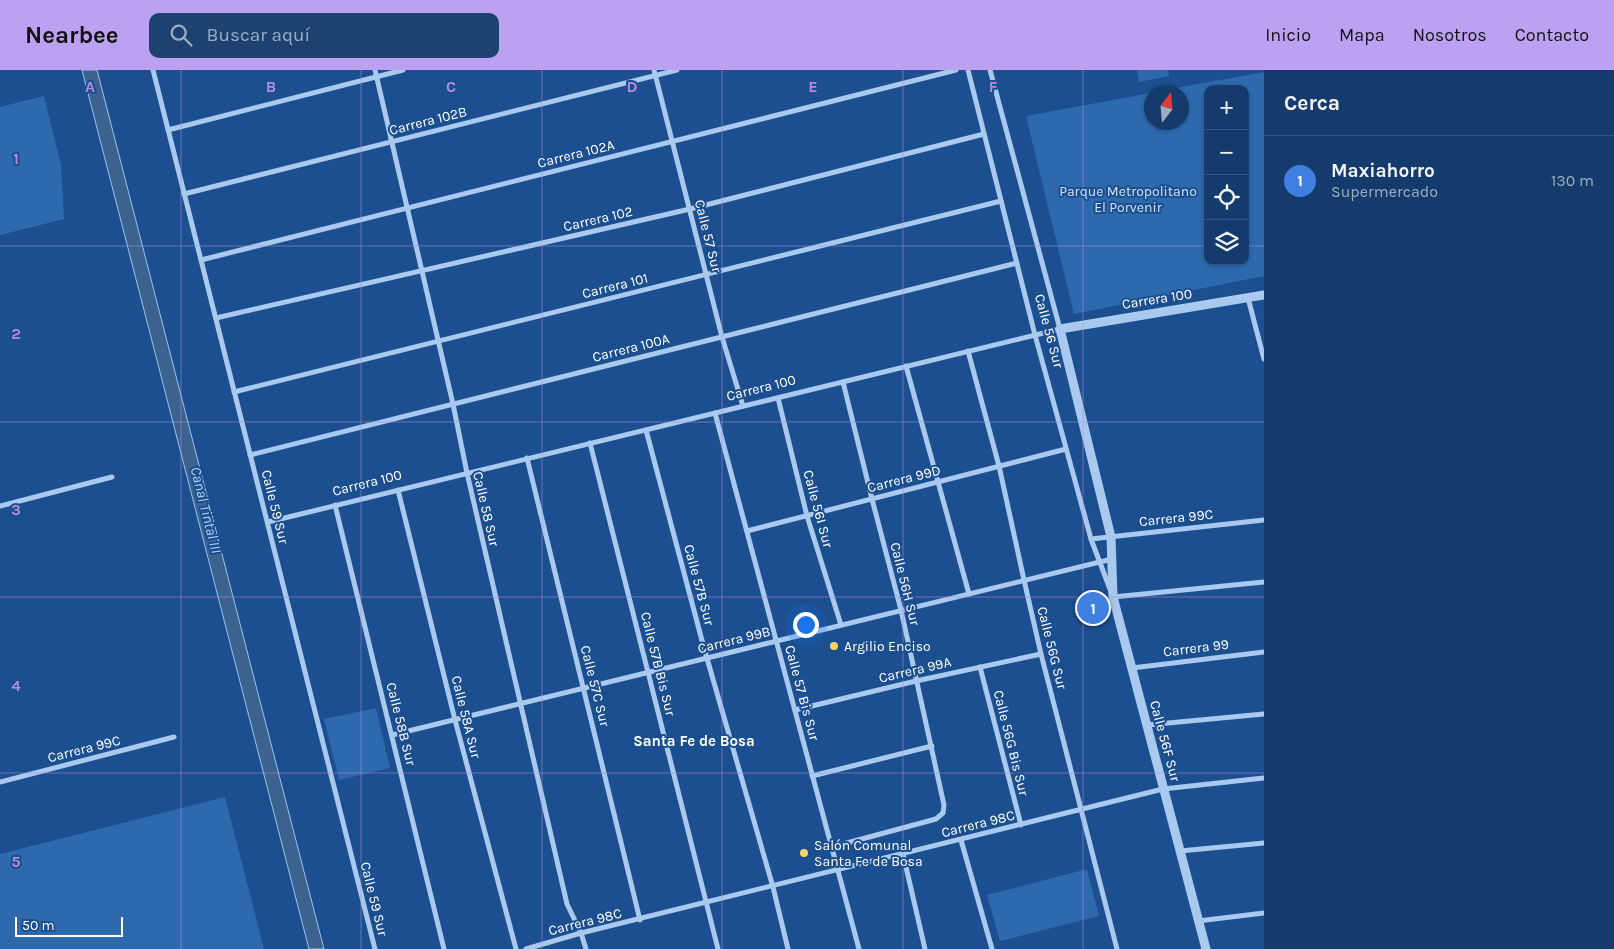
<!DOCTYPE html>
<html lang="es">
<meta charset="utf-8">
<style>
:root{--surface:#143b6b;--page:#1d4271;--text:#f1f3f6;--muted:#9dadc1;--line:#33557e;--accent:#bca0f2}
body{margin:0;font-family:Karla,sans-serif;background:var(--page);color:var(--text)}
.controls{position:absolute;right:15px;top:15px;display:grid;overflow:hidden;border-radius:10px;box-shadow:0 1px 4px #0004}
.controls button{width:45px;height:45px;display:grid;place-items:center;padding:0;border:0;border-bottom:1px solid var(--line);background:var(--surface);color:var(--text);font:25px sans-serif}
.compass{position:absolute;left:1144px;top:15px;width:45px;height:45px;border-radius:50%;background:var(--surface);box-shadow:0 1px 4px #0004;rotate:16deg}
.scale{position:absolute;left:15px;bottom:12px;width:108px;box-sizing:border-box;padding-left:5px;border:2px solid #fff;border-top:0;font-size:14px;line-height:18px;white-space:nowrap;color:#fff;-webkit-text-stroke:4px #1b4f8f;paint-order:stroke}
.you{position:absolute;left:805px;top:554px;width:18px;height:18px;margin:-12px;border:4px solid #fff;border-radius:50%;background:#1a73e8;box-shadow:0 0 0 8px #1a73e833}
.badge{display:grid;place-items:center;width:32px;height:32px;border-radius:50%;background:var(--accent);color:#fff;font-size:16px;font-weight:700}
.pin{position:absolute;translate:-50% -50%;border:2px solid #fff;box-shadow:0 1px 5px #0006}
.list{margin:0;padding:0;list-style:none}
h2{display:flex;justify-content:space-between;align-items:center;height:65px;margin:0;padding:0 20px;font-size:21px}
h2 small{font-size:16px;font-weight:400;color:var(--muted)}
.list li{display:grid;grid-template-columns:32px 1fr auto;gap:15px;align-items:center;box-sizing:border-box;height:90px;padding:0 20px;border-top:1px solid var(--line)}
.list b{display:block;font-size:19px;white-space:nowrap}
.list p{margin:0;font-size:16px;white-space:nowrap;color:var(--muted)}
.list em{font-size:16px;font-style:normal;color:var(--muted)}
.icon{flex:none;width:28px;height:28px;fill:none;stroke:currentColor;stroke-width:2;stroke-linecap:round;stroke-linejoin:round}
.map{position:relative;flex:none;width:1264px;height:879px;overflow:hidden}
header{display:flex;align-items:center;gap:30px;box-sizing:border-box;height:70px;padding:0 25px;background:var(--accent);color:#111}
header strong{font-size:24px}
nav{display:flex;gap:28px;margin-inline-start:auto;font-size:18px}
.search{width:350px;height:45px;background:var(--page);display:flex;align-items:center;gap:12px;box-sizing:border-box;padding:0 18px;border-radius:10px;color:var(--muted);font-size:19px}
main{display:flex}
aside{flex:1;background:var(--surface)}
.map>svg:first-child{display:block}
.green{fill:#2e69ad;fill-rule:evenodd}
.water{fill:#3c6290;stroke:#9cc4f0}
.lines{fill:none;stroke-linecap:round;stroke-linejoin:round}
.minor{stroke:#a9c9ee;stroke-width:5}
.tertiary{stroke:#a9c9ee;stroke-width:9}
.grid{fill:none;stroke:#b68bdc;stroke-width:1;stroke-opacity:0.55}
.poi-dot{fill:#ffd166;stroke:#1b4f8f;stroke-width:2}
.labels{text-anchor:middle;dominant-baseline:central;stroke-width:4;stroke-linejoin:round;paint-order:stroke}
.street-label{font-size:14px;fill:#fff;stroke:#1b4f8f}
.park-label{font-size:14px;fill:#cfe3fa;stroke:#1b4f8f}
.poi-label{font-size:14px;fill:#fff;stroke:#1b4f8f;text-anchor:start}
.water-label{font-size:15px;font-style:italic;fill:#b5d3f5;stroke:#1b4f8f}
.neighbourhood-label{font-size:15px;font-weight:bold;fill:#fff;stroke:#1b4f8f}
.grid-label{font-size:16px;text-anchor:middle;font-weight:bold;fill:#b68bdc;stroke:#1b4f8f;stroke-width:4;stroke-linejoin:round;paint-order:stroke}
</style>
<header>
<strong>Nearbee</strong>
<div class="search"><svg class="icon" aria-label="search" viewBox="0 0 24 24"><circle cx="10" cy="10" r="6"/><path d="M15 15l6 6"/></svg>Buscar aquí</div>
<nav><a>Inicio</a><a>Mapa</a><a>Nosotros</a><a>Contacto</a></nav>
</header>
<main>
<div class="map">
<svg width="1264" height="879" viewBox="0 0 1264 879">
<rect width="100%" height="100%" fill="#1b4f8f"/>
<!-- green -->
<g class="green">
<polygon points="1137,0 1168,0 1169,6 1139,12"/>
<path d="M1264,2v204l-190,38 -48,-198 125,-23 1,29h30v-30h-28zM1208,19h37v172h-37z"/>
<polygon points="44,26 61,95 64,149 0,165 0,37"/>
<polygon points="376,638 390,698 339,710 324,649"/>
<polygon points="225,727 264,879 0,879 0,784"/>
<polygon points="1087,799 1099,846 1000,871 987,825"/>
</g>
<!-- water -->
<polygon class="water" points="82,0 97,0 324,879 309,879"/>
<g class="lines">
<!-- minor -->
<g class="minor">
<polyline points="153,0 375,879"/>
<polyline points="375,0 453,334 467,403 567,834 581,863 586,879"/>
<polyline points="654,0 722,267 743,336"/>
<polyline points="968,0 1035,265 1091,469 1113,527 1264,512"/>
<polyline points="168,60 403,0"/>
<polyline points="184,124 677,0"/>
<polyline points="201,190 956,0"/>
<polyline points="1248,228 1264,289"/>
<polyline points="216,248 690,139 984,64"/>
<polyline points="968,281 999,396 1024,510 1041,584 1117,879"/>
<polyline points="906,296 969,524"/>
<polyline points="234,322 1001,131"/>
<polyline points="778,328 807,446 841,555"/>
<polyline points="715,343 859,879"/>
<polyline points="646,360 704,578 773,817 788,879"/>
<polyline points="590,373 718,879"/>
<polyline points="250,385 1017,193"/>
<polyline points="527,388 640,850"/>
<polyline points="398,420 455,650 516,879"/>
<polyline points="335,435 444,879"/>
<polyline points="0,436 112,407"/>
<polyline points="268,452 1060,259 990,0"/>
<polyline points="747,461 1066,379"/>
<polyline points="1091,469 1264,450"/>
<polyline points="980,597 1021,755"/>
<polyline points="1132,598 1264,582"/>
<polyline points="795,640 916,611 1041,584"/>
<polyline points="1147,655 1264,644"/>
<polyline points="392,665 1112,489"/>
<polyline points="812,706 932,676"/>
<polyline points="0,712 174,667"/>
<polyline points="961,770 992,879"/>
<polyline points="832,777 936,749 943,743 944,735 901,540 872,429 843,312"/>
<polyline points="1180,781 1264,773"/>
<polyline points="903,784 925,879"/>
<polyline points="1198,851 1264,843"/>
<polyline points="526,879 581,863 1163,719 1264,708"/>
</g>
<!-- tertiary -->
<polyline class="tertiary" points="1206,879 1113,527 1111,467 1060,259 1264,225"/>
</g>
<!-- grid -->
<path class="grid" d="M181,0v879M361,0v879M542,0v879M722,0v879M903,0v879M1083,0v879M0,176h1208M1245,176h19M0,352h1264M0,527h1264M0,703h1264"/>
<!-- markers -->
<g class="poi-dot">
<circle cx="834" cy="576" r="5"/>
<circle cx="804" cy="783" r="5"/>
</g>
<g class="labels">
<!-- street labels -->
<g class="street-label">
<text transform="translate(428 51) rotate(-14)">Carrera 102B</text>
<text transform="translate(576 84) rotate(-14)">Carrera 102A</text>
<text transform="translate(598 149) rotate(-13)">Carrera 102</text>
<text transform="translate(708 166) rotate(76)">Calle 57 Sur</text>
<text transform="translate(615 216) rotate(-14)">Carrera 101</text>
<text transform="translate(1157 229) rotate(-9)">Carrera 100</text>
<text transform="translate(1049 261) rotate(75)">Calle 56 Sur</text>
<text transform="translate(631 278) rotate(-14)">Carrera 100A</text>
<text transform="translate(761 318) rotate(-14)">Carrera 100</text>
<text transform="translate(904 409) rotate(-14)">Carrera 99D</text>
<text transform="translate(367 413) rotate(-14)">Carrera 100</text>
<text transform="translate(275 437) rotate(76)">Calle 59 Sur</text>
<text transform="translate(486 439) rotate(77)">Calle 58 Sur</text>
<text transform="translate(818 439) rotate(75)">Calle 56I Sur</text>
<text transform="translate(1176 448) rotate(-6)">Carrera 99C</text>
<text transform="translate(905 514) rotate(76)">Calle 56H Sur</text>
<text transform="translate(699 515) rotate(75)">Calle 57B Sur</text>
<text transform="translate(734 570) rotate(-14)">Carrera 99B</text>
<text transform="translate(1052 578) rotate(76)">Calle 56G Sur</text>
<text transform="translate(1196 578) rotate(-7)">Carrera 99</text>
<text transform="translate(658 594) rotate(76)">Calle 57B Bis Sur</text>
<text transform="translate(915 600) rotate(-13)">Carrera 99A</text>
<text transform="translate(595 616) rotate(76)">Calle 57C Sur</text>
<text transform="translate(802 623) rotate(75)">Calle 57 Bis Sur</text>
<text transform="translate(466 647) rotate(76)">Calle 58A Sur</text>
<text transform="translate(401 654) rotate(76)">Calle 58B Sur</text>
<text transform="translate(1165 671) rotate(75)">Calle 56F Sur</text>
<text transform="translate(1011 673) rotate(76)">Calle 56G Bis Sur</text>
<text transform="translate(84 679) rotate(-14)">Carrera 99C</text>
<text transform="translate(978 754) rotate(-14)">Carrera 98C</text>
<text transform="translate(374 829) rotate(76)">Calle 59 Sur</text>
<text transform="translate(585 852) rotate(-14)">Carrera 98C</text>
</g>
<!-- park labels -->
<g class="park-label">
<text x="1128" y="121">Parque Metropolitano<tspan x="1128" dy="16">El Porvenir</tspan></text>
</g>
<!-- poi labels -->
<g class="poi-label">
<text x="844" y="576">Argilio Enciso</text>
<text x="814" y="775">Salón Comunal<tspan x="814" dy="16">Santa Fe de Bosa</tspan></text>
</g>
<!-- water labels -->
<g class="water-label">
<text transform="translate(206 440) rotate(76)">Canal Tintal III</text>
</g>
<!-- neighbourhood labels -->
<g class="neighbourhood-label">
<text x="694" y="671">Santa Fe de Bosa</text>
</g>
</g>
<g class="grid-label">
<text x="90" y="22">A</text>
<text x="271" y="22">B</text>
<text x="451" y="22">C</text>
<text x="632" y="22">D</text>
<text x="813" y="22">E</text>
<text x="993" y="22">F</text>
<text x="16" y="94">1</text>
<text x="16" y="269">2</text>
<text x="16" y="445">3</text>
<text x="16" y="621">4</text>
<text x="16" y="797">5</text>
</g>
</svg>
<div class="controls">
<button>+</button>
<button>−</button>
<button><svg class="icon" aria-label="locate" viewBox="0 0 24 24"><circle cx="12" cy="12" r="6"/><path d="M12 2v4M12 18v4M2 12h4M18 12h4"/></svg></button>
<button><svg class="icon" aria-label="layers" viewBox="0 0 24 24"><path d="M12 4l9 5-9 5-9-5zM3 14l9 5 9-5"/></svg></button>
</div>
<svg class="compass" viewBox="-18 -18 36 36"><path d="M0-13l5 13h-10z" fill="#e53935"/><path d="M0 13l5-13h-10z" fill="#9dadc1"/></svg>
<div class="scale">50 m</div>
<div class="you"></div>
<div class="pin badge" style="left:1093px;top:538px;background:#3f7fe0">1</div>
</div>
<aside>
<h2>Cerca<small></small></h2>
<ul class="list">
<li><span class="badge" style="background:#3f7fe0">1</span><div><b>Maxiahorro</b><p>Supermercado</p></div><em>130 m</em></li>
</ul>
</aside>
</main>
